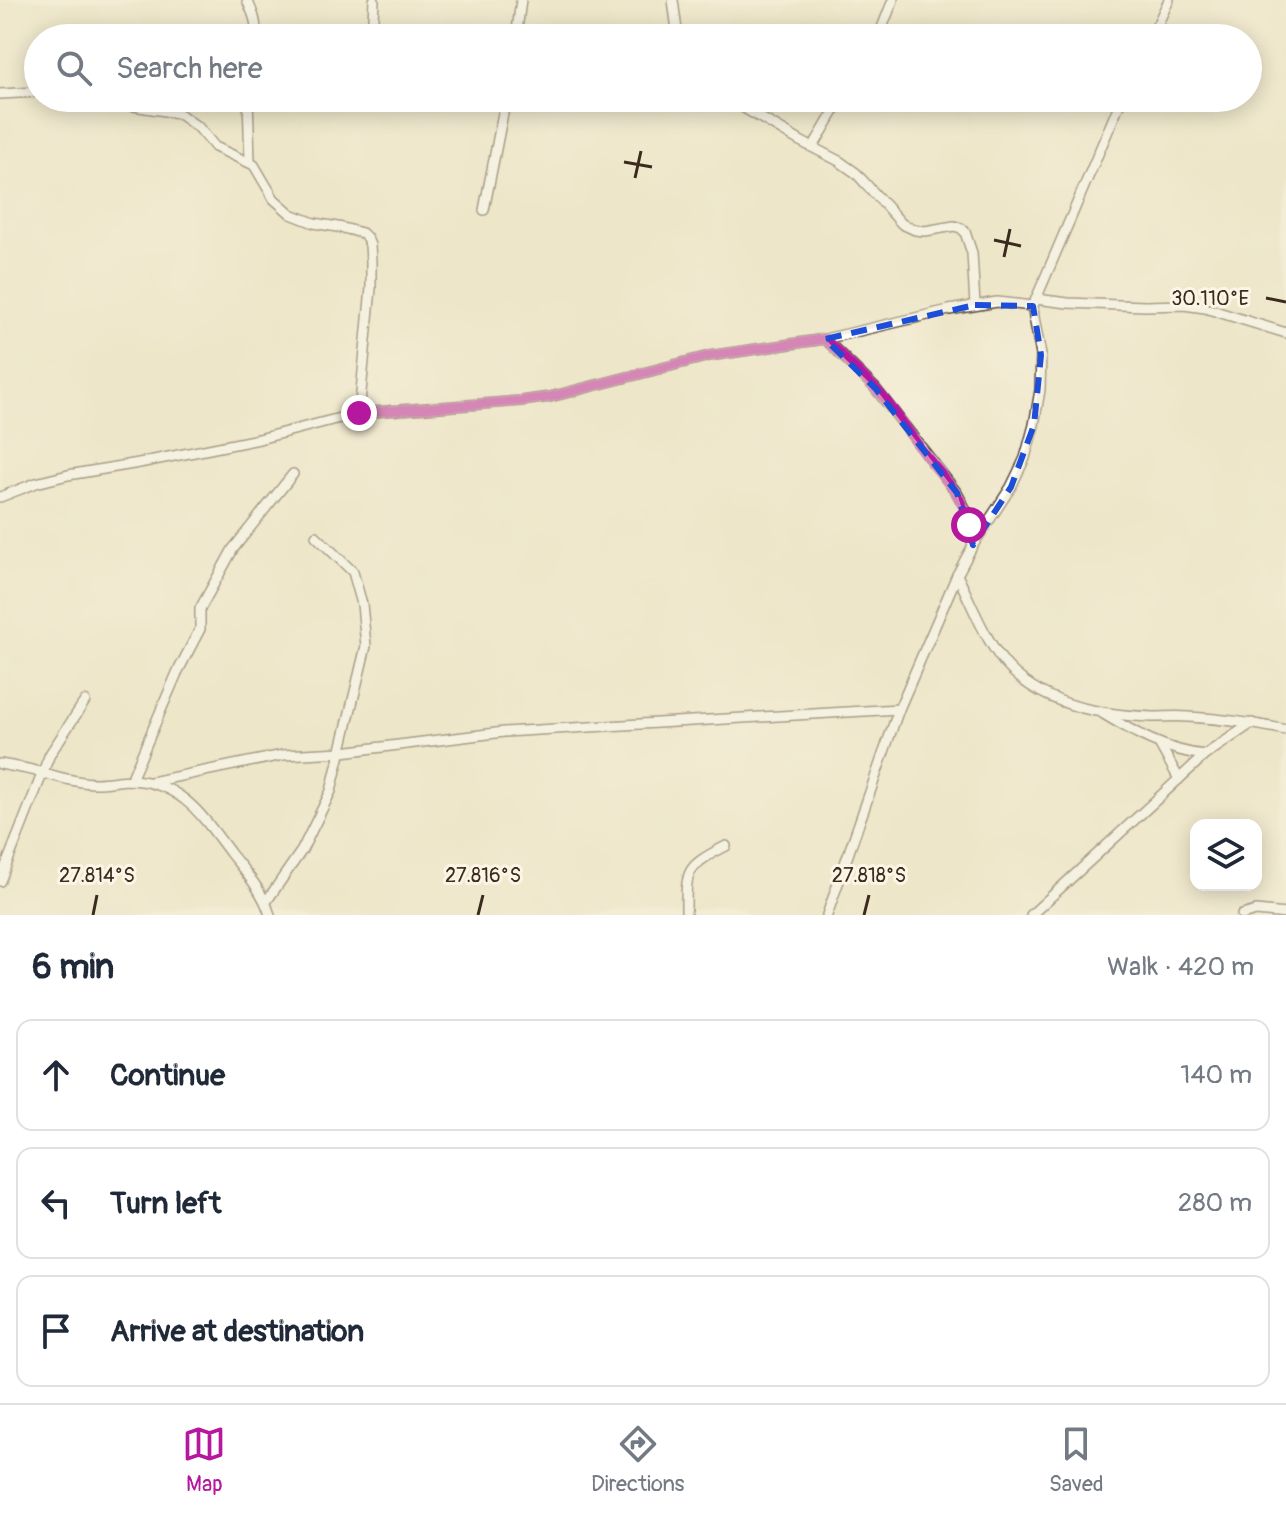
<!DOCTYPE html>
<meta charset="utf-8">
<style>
:root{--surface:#fff;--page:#f6f6f7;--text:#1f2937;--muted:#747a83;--line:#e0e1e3;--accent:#b5179e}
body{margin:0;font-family:Pangolin,sans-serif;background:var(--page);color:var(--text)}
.controls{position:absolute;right:24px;bottom:24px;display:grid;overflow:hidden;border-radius:16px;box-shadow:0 4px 20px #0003}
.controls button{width:72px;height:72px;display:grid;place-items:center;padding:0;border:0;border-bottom:2px solid var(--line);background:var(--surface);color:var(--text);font:40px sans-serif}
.stop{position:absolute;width:24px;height:24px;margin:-18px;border:6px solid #b5179e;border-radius:50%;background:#fff}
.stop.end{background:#b5179e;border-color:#fff;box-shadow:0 2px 8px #0008}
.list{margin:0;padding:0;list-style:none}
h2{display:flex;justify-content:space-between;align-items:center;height:104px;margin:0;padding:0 32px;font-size:34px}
h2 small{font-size:26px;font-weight:400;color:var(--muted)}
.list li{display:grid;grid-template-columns:52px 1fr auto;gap:24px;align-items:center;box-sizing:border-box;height:112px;margin:0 16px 16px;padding:0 16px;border:2px solid var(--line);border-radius:16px}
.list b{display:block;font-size:30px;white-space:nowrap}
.list em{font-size:26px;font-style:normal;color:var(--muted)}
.icon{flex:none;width:44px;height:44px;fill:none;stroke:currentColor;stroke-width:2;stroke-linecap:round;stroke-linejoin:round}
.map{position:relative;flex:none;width:1286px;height:915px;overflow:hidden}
.search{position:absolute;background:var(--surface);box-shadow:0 4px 20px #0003;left:24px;right:24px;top:24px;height:88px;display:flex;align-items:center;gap:20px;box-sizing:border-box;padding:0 28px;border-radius:44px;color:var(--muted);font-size:30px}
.sheet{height:488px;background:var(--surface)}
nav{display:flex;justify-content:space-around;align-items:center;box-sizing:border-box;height:112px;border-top:2px solid var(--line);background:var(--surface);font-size:22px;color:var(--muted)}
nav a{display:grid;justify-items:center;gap:4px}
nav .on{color:var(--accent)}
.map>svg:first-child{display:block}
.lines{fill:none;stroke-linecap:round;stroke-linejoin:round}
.street-casing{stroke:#564638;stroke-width:12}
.street{stroke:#fff;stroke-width:9}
.route{stroke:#b5179e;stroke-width:10}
.marked{fill:none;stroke:#1d4ed8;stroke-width:6;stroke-dasharray:16 10;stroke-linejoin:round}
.ticks{fill:none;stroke:#3b2a1e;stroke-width:3}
.ticks-label{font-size:20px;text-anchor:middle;fill:#3b2a1e;stroke:#fcf5e5;stroke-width:6;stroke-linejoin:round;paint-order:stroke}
</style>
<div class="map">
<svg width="1286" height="915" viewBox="0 0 1286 915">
<rect width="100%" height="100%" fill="#fcf5e5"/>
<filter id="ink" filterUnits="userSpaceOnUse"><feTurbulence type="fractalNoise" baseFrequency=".0125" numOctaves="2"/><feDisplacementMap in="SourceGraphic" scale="16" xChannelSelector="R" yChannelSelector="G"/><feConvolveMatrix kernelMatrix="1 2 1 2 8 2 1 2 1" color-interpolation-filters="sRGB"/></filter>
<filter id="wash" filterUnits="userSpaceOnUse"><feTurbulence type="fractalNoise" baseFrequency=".006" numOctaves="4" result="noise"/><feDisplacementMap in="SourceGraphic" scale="32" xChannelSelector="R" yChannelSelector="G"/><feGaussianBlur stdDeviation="1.8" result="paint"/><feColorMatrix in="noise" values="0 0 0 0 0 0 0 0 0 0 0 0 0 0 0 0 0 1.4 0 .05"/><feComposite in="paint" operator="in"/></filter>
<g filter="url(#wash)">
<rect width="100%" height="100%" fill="#ede6c9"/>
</g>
<g filter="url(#ink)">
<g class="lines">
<!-- street casing -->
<g class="street-casing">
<g id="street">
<path d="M247,0c6,13 11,24 8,38"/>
<polyline points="673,0 678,38"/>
<polyline points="372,38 374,0"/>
<polyline points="516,38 521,0"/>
<polyline points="878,38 893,0"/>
<polyline points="1151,38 1169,0"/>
<polyline points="0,94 38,92"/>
<polyline points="82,98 178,113 199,128 215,147 254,165 274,199 291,214 314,223 343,228 362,233 367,238 370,245 371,261 371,288 359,413"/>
<polyline points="248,98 250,162"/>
<polyline points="727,98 800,141 839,161 856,173 902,224 915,230 925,231 954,226 961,228 965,232 972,253 975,305"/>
<polyline points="139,106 160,98"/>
<polyline points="813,147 842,98"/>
<polyline points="484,210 506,98"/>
<polyline points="1036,299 1068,303 1145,306 1184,305 1205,308 1286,333"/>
<polyline points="825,339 875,388 957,493 965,508 973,545"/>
<polyline points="0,497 36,483 68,475 139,463 259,439 359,413 521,401 550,397 709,356 825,339 949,310 997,302 1033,306"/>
<path d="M957,575c15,29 31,73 54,95 38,37 92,45 142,47 12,0 24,-1 36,0 33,2 65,6 97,13"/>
<path d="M1102,713c33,20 64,38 103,42"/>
<polyline points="1160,745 1179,779"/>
<path d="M0,764c12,2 24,4 36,7 19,5 40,12 60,12 12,0 24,-3 36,-3 51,3 71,37 99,74 15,19 32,37 39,61"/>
<polyline points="131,780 177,673 200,629 200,609 233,549 293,474"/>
<polyline points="151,782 283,755 342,752 504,732 899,709"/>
<polyline points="0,881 50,754 85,701"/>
<polyline points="266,902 302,850 331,791 366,646 362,604 353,572 316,536"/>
<path d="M686,915c0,-46 -1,-48 40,-69"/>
<polyline points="827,915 899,709 957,575 973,545 1011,487 1025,458 1034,425 1040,390 1041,355 1034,317 1033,306 1122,98"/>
<polyline points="1031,915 1205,755 1252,723"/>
<polyline points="1242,915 1256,911 1286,914"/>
</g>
</g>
<!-- street -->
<use href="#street" class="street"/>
</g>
</g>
<g class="lines" filter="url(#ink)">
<!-- route -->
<path class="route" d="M359,413l162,-12 29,-4 159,-41 116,-17c16,16 33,32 49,48 19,20 33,43 49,65 19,25 39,40 46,73"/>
</g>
<!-- marked area -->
<path d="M0 0H1286V915H0ZM975,305l58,1 8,49 -7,70 -23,62 -38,58 -16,-52 -82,-105 -50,-49z" fill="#ede6c9" fill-opacity=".55" fill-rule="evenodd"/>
<path class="marked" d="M975,305l58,1 8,49 -7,70 -23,62 -38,58 -16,-52 -82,-105 -50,-49z"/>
<!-- ticks -->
<path class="ticks" d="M624,162l28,5M635,178l6,-27M994,240l27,6M1004,257l6,-28M1266,298l20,4M93,915l4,-20M478,915l5,-20M864,915l5,-20"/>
<g class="ticks-label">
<text x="1210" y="305">30.110°E</text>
<text x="97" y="882">27.814°S</text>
<text x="483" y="882">27.816°S</text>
<text x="869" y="882">27.818°S</text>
</g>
</svg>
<div class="controls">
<button><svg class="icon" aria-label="layers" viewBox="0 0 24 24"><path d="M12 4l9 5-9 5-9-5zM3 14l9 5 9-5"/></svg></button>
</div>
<div class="stop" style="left:969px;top:525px"></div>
<div class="stop end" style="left:359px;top:413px"></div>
<div class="search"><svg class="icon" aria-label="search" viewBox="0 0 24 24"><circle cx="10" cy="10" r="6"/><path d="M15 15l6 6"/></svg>Search here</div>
</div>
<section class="sheet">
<h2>6 min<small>Walk · 420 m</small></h2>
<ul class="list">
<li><svg class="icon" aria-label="ahead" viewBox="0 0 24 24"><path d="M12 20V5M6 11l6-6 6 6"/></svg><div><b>Continue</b></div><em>140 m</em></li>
<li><svg class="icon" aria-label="left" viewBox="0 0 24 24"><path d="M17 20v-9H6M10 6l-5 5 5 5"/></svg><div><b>Turn left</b></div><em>280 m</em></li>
<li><svg class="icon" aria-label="arrive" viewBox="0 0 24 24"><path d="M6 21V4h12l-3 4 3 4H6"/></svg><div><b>Arrive at destination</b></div></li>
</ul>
</section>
<nav>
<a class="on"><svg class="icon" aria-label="map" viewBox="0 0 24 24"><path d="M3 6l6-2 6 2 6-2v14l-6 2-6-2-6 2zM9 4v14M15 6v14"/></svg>Map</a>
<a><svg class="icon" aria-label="directions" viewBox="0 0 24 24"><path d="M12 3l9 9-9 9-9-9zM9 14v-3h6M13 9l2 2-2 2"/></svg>Directions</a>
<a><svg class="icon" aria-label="saved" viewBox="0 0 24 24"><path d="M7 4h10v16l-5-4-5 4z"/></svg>Saved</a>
</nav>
